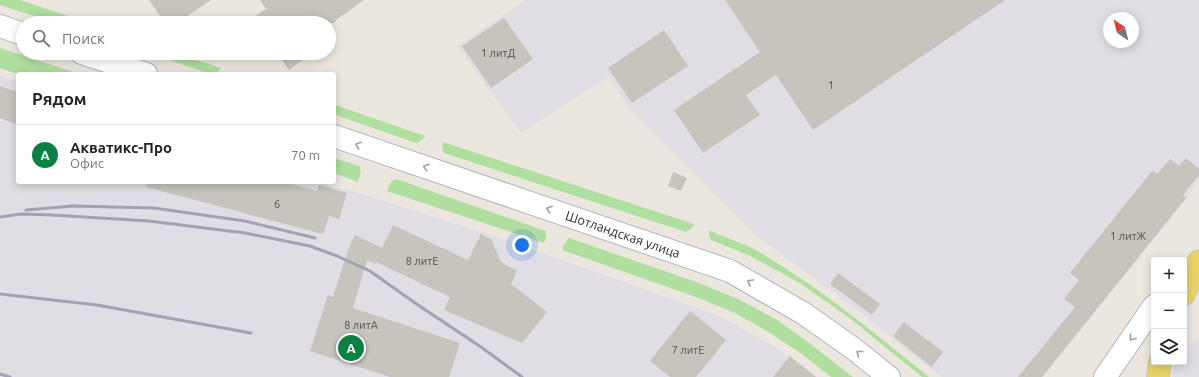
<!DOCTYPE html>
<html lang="ru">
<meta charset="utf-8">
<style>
:root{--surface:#fff;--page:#f6f6f6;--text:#222;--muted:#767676;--line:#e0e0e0;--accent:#0b8043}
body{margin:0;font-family:Ubuntu,sans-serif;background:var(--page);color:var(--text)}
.controls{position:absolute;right:12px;bottom:12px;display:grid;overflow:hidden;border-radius:4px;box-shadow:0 2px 10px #0003}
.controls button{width:36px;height:36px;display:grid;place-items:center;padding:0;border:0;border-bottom:1px solid var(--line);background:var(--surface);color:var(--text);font:20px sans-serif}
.compass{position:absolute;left:1103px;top:12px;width:36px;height:36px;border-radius:50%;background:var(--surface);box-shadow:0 2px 10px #0003;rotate:325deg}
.you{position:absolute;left:522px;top:245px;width:14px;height:14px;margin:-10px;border:3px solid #fff;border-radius:50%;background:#1a73e8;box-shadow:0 0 0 6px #1a73e833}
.badge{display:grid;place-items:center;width:26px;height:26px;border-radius:50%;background:var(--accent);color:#fff;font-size:13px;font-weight:700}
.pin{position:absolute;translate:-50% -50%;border:2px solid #fff;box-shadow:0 1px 4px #0006}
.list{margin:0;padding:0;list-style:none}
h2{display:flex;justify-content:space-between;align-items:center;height:52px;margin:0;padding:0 16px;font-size:17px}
h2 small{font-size:13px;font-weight:400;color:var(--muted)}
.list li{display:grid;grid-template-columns:26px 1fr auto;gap:12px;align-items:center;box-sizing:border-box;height:60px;padding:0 16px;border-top:1px solid var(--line)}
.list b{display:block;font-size:15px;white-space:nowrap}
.list p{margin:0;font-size:13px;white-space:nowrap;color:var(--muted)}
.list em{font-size:13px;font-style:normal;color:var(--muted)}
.icon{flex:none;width:22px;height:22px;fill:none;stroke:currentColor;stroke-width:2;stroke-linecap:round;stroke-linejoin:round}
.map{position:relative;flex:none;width:1199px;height:377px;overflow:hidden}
.search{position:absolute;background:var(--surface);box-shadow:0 2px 10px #0003;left:16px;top:16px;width:320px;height:44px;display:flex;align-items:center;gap:10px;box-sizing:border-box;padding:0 14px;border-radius:22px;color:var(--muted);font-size:15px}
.panel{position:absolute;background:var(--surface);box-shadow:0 2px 10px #0003;left:16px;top:72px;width:320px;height:112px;border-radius:4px}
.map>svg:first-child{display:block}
.industrial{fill:#e0dee4;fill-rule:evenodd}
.green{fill:#afde9e}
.building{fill:#c7c3bd}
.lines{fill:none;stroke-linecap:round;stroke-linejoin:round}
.secondary-casing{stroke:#b1b3bd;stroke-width:24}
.primary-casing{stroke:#c8c8c8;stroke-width:24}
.secondary{stroke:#fff;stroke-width:22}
.primary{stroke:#e7d367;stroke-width:22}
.rail{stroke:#a1a2b3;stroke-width:3}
.oneway{stroke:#a0a0a0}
.labels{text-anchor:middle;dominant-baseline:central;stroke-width:3.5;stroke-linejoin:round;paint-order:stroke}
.number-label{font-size:11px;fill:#525150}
.street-label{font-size:13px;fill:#2b2b2b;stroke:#fff}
</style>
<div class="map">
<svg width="1199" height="377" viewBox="0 0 1199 377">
<rect width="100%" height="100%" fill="#ebe7de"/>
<!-- industrial -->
<g class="industrial">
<path d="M525,0h674v179l-12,19 -144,179h-101l-15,-11 -70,-56 -99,-73 -128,-127 -22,-33 -87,56 -64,-87zM1109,18h24v24h-24z"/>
<polygon points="0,76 18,82 18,182 315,182 353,191 503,239 720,316 777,348 815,377 0,377"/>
<polygon points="1199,337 1199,377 1172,377 1174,367 1177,362 1184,362 1184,351 1187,347"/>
</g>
<!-- green -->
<g class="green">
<polygon points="0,0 20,0 80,20 78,23 55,23 0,5"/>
<polygon points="0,48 79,74 18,74 0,68"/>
<polygon points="149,53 175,53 221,68 216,74 210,74"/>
<polygon points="335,105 425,136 422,140 416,143 336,115 334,110"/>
<polygon points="443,142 694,224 692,228 686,232 444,153 442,147"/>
<path d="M334,158l25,8c3,6 1,10 -1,16l-24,-9z"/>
<polygon points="396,179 546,231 546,237 544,243 387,191 391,182"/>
<path d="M709,230c14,7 31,12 45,19 63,36 119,83 175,128h-7l-70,-57 -52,-37 -52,-28 -37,-15 -2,-5z"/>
<polygon points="569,238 699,283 740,300 777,320 808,342 853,377 831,377 801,353 770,333 735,313 696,297 562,250 565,243"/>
</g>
<!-- building -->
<g class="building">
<polygon points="149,0 211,0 177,23 165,23"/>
<polygon points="260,0 364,0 336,20 335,23 245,23 266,9"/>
<polygon points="725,0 1005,0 813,130 776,75 746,95 760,115 703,153 674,110 760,52"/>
<polygon points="504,18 533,59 491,88 462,46"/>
<polygon points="664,30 688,66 632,103 608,68"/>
<polygon points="277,53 312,53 289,70"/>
<polygon points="0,86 18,92 18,125 0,118"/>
<polygon points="1186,158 1199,169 1199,175 1183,195 1186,198 1042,377 1018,377 1075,307 1064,299 1079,280 1070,273 1152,171 1157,174 1170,159 1179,166"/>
<polygon points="673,172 687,178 681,191 668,186"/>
<polygon points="147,182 285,182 317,191 319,185 347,193 339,219 329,216 323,234 146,187"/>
<polygon points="393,225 468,260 481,234 491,239 501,262 517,271 511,284 547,312 522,343 444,310 450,297 376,262 375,264 367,260 353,308 460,343 449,377 390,377 310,351 328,295 333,297 348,250 355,235 382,248"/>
<polygon points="838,273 880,304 872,315 830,284"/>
<polygon points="690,311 726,340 696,377 670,377 650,361"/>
<polygon points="904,322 943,352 932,367 893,336"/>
<polygon points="790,356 816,377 773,377"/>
</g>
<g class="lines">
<!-- secondary casing -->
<g class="secondary-casing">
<g id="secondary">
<polyline points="0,26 23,34"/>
<polyline points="82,53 146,74"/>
<polyline points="334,136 730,271 803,313 854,349 889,377"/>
<polyline points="1105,377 1154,306"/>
</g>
</g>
<!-- primary casing -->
<g class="primary-casing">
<g id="primary">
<polyline points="1184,294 1199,261"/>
<polyline points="1158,377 1160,362"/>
</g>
</g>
<!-- secondary -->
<use href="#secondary" class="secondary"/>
<!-- primary -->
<use href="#primary" class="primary"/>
<!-- rail -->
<g class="rail">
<polyline points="26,210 73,206 154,208 245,221 315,238"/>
<polyline points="0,217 21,214 52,215 149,221 245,233 310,246 337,256 370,271 415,303 481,347 522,377"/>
<polyline points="0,294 97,305 251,333"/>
<polyline points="0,374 10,377"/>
</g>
</g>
<!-- one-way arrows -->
<defs><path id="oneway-chevron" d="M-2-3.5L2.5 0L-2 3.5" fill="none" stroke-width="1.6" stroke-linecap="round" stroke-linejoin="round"/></defs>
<g class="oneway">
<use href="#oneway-chevron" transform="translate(358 145) rotate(-161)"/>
<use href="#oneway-chevron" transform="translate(426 167) rotate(-162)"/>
<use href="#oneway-chevron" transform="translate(549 209) rotate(-161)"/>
<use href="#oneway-chevron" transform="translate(750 282) rotate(-150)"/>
<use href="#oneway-chevron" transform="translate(1132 338) rotate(124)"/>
<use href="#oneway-chevron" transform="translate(859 353) rotate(-142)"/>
</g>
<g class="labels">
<!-- number labels -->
<g class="number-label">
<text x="498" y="53">1 литД</text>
<text x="831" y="85">1</text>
<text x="277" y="204">6</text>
<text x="1128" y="236">1 литЖ</text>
<text x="422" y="261">8 литЕ</text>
<text x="361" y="325">8 литА</text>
<text x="688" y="350">7 литЕ</text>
</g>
<!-- street labels -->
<g class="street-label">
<text transform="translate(623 234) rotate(19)">Шотландская улица</text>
</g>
</g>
</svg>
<div class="controls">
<button>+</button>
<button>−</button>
<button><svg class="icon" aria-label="layers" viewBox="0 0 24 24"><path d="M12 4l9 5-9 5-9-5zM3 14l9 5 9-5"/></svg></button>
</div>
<svg class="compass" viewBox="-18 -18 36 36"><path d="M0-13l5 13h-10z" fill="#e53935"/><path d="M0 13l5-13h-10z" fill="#767676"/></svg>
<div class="you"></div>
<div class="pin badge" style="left:351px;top:348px">A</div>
<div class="search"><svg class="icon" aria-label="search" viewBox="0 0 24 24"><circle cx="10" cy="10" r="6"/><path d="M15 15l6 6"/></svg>Поиск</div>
<section class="panel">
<h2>Рядом<small></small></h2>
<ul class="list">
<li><span class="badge">A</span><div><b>Акватикс-Про</b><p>Офис</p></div><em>70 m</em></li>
</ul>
</section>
</div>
